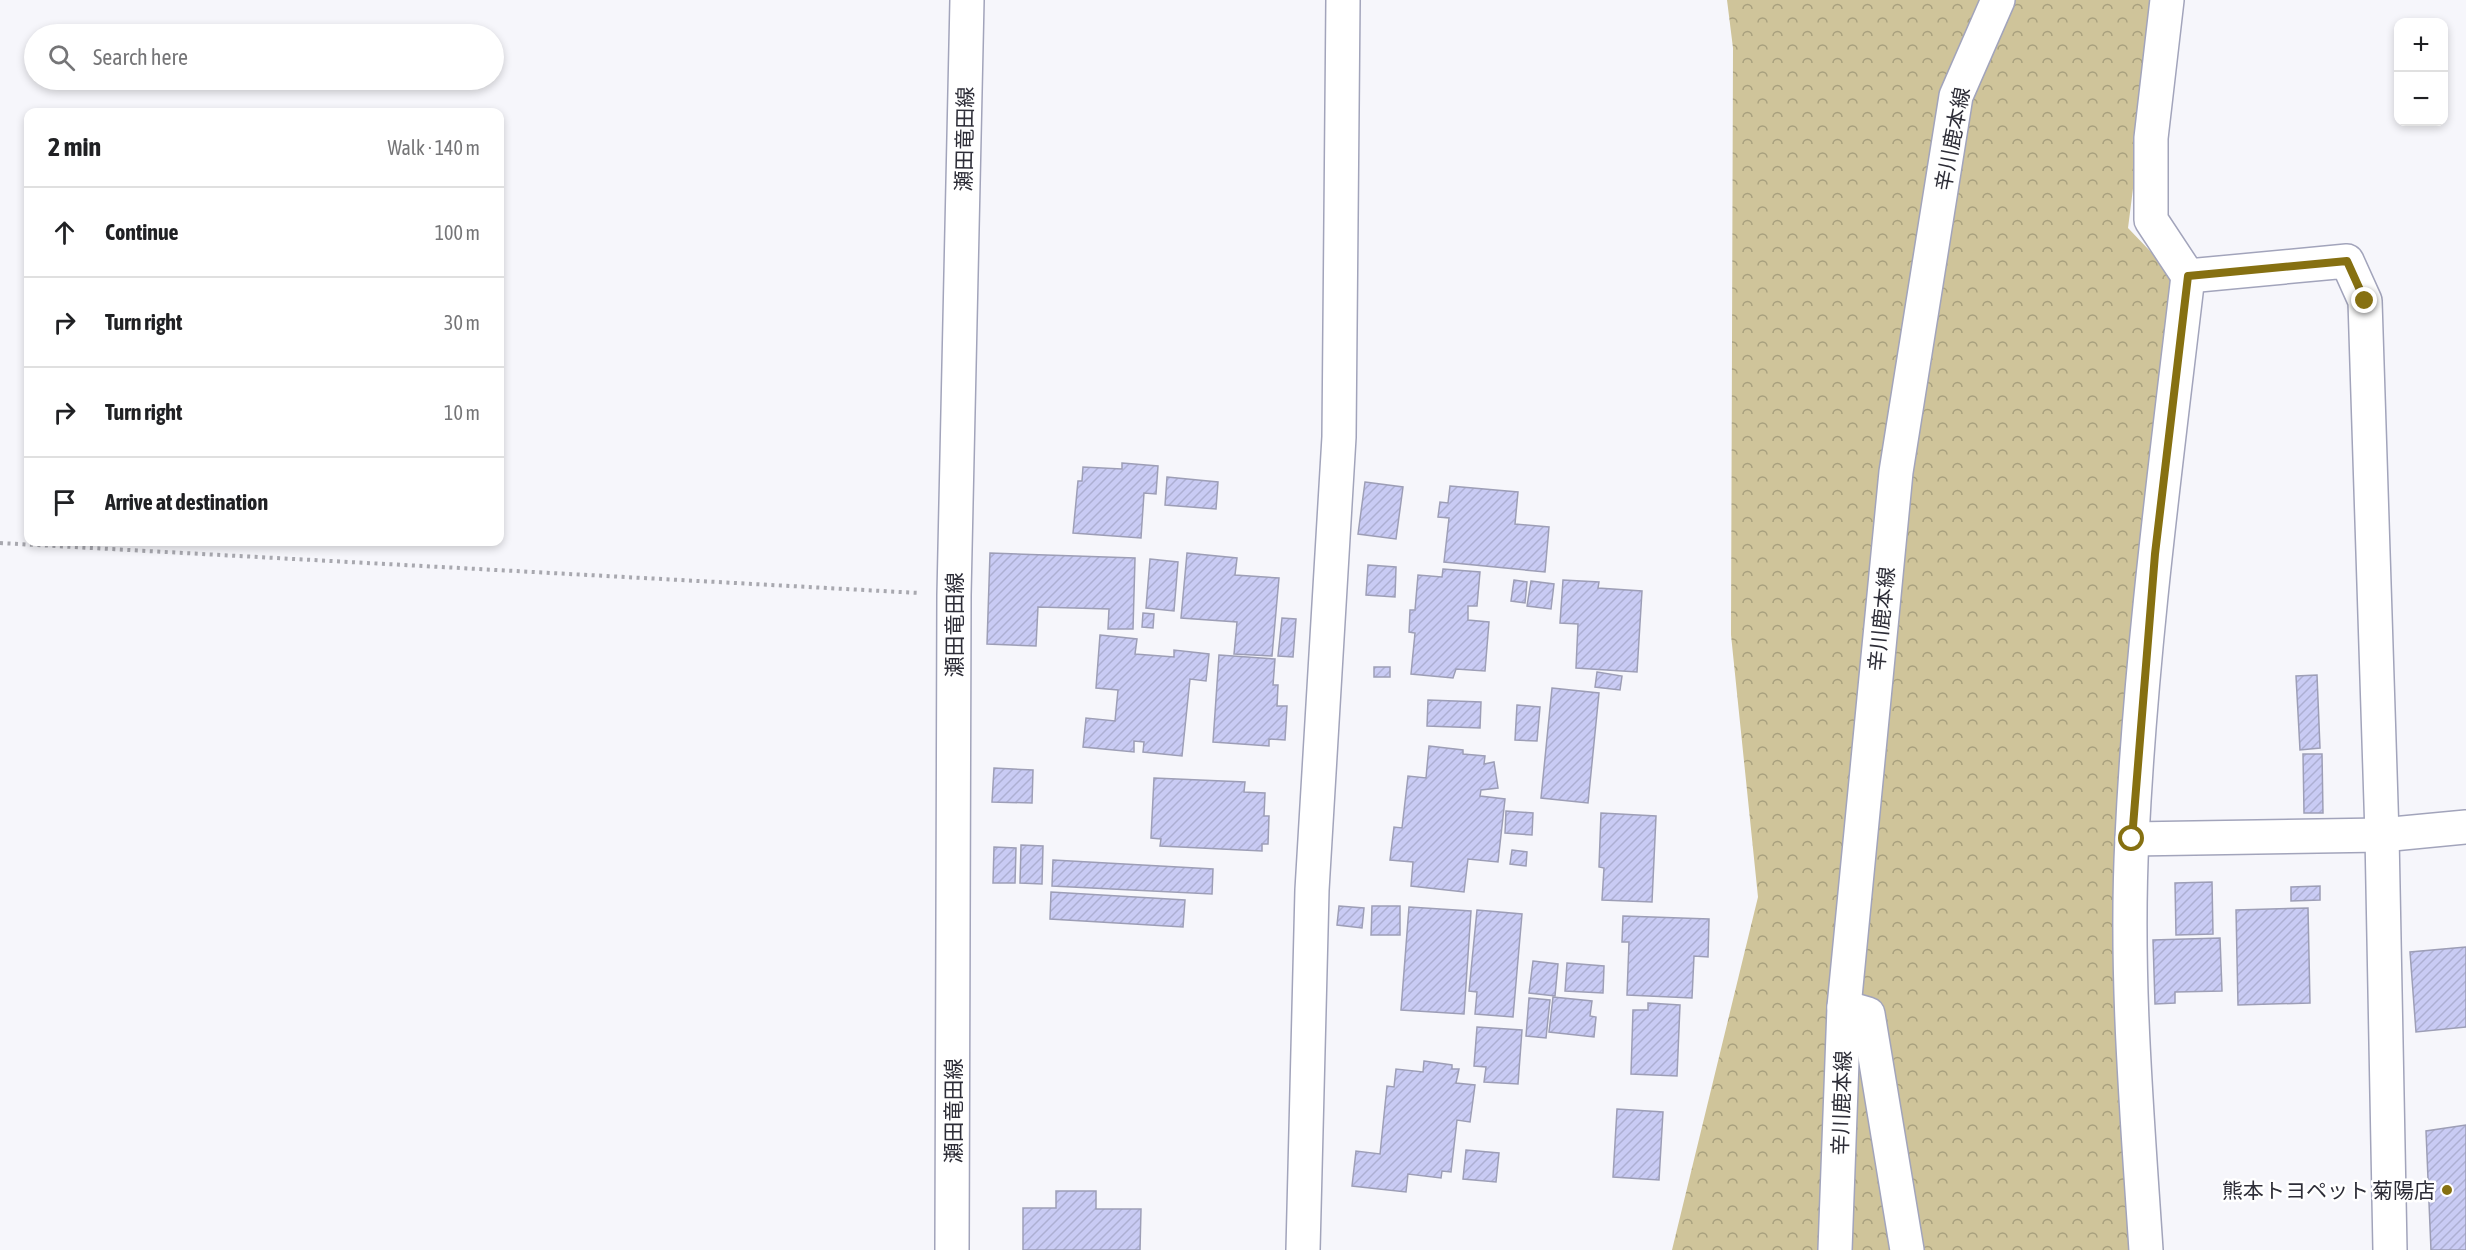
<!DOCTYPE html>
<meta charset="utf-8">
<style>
:root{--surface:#fff;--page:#f6f6f6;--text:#202124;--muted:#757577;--line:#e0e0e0}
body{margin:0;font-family:"Asap Condensed","Noto Sans JP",sans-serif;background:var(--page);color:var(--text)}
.controls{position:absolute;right:18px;top:18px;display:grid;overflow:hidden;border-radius:12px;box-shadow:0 3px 9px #0003}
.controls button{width:54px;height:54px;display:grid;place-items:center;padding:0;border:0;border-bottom:2px solid var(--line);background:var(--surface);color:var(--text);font:30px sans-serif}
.stop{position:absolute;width:18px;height:18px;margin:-14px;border:4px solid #867011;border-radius:50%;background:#fff}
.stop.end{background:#867011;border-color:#fff;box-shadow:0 2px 6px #0008}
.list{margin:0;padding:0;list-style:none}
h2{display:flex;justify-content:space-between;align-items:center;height:78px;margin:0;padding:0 24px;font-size:26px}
h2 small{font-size:20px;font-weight:400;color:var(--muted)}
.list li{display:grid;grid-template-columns:39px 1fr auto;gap:18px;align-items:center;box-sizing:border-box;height:90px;padding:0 24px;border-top:2px solid var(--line)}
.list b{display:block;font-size:22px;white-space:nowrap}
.list em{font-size:20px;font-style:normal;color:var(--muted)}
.icon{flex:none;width:33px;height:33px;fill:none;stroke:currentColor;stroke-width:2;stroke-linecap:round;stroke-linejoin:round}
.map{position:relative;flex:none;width:2466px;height:1250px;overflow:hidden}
.search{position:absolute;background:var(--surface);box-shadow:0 3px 9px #0003;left:24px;top:24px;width:480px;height:66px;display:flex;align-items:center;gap:15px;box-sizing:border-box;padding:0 21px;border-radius:33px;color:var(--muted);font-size:22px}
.panel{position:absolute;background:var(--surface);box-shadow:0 3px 9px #0003;left:24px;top:108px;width:480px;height:438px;border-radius:12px}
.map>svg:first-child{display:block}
.forest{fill:url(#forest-crowns)}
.building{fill:url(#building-hatch);stroke:#9d9eb6;stroke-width:1.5}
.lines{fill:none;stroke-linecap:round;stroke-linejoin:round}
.minor-casing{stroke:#a2a4bb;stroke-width:36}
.major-casing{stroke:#a2a4bb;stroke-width:36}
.path{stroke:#a8a8af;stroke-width:4;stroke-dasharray:3 4.5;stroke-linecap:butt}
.minor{stroke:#fff;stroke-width:33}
.major{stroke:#fff;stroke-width:33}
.route{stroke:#867011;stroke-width:8}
.poi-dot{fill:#867011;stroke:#fff;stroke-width:2}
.labels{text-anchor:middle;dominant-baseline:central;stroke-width:5;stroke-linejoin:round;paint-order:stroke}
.street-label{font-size:21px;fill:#2d2d37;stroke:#fff}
.poi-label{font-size:21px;fill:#2d2d37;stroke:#fff;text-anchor:end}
</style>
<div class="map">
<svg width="2466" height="1250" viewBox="0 0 2466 1250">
<defs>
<pattern id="forest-crowns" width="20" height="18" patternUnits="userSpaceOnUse" patternTransform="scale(1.5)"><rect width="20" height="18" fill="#cfc49a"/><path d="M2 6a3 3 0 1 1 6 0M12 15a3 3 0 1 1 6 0" fill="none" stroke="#a8a07e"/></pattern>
<pattern id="building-hatch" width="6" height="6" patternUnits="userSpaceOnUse" patternTransform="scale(1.5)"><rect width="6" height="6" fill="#c9cbf4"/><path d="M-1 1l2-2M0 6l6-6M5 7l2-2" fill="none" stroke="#adafd2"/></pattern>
</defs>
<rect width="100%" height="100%" fill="#f6f6fb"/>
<!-- forest -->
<polygon class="forest" points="1727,0 2157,0 2128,228 2176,278 2134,636 2134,1250 1672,1250 1758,897 1731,635 1733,48"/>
<!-- building -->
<g class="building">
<polygon points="1122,463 1158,466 1156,494 1144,493 1141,538 1073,533 1078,481 1082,481 1083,467 1122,469"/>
<polygon points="1167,477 1218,482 1216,509 1165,505"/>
<polygon points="1365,482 1403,487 1396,539 1358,534"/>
<polygon points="1450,486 1518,492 1515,524 1549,527 1545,572 1444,562 1449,518 1438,517 1440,502 1448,503"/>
<polygon points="990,553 1135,558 1133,629 1108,629 1109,609 1038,607 1036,646 987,644"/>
<polygon points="1187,553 1237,558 1235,575 1279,578 1272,656 1234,654 1237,622 1181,618"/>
<polygon points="1150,559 1178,562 1174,611 1146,608"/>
<polygon points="1368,565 1396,567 1395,597 1366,595"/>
<polygon points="1443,569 1480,572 1477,606 1468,606 1468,620 1489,622 1485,671 1456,669 1453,678 1411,674 1415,633 1409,632 1410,610 1415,610 1418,575 1442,577"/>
<polygon points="1514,580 1527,582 1525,603 1511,601"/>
<polygon points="1563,580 1599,582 1598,588 1642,591 1637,672 1576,668 1578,624 1560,623"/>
<polygon points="1531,581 1554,584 1551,609 1527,606"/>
<polygon points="1143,613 1154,614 1153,628 1142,627"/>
<polygon points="1282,618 1296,619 1293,657 1278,656"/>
<polygon points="1100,635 1137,639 1135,654 1174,657 1174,650 1209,654 1206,681 1190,679 1182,756 1143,752 1144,742 1134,741 1134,752 1083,747 1086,718 1115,721 1118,690 1096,688"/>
<polygon points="1219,655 1275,659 1273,685 1278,685 1277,706 1287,706 1285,740 1269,739 1269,746 1213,742"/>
<rect x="1374" y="667" width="16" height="10"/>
<polygon points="1597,672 1622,676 1620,690 1595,687"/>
<polygon points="2317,675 2320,748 2300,750 2296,676"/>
<polygon points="1552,688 1599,693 1588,803 1541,798"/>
<polygon points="1428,700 1481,702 1480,728 1427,726"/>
<polygon points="1517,705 1540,707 1537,741 1515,740"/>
<polygon points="1429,746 1463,750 1463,754 1485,756 1484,764 1494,762 1498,788 1481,790 1480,796 1505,799 1498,862 1468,859 1464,892 1411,886 1413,862 1390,860 1394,827 1402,828 1408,776 1426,778"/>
<polygon points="2303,754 2322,754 2323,813 2304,813"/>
<polygon points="994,768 1033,770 1032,803 992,802"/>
<polygon points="1154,778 1245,782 1244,792 1265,793 1264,816 1269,816 1268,844 1262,844 1262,851 1160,846 1161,839 1151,838"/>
<polygon points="1506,811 1533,813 1532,835 1505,833"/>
<polygon points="1601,813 1656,816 1652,902 1602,900 1604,868 1599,867"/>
<polygon points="1021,845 1043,846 1042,884 1020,883"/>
<polygon points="994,847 1016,848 1015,883 993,883"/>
<polygon points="1512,850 1527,852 1526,866 1510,864"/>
<polygon points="1053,860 1213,869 1212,894 1052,886"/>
<polygon points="2212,882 2213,934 2176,935 2175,883"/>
<polygon points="2320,886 2320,900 2291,901 2291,887"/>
<polygon points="1051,892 1185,900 1183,927 1050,919"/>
<polygon points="1339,906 1364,908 1362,928 1337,925"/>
<polygon points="1372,906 1400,906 1400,935 1371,935"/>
<polygon points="1409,907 1471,911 1464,1014 1401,1010"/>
<polygon points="2308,908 2310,1003 2238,1005 2236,910"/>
<polygon points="1477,910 1522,914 1513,1017 1475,1014 1477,992 1469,991"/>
<polygon points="1623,916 1709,919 1708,957 1694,956 1692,998 1627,995 1629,942 1622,942"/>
<polygon points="2220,938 2222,991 2175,992 2175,1003 2155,1004 2153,940"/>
<polygon points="2466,947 2466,1027 2416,1032 2410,952"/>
<polygon points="1533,961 1558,964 1555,996 1529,993"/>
<polygon points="1567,963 1604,966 1603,993 1565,991"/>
<polygon points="1553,997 1592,1001 1590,1016 1596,1017 1594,1037 1549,1032"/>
<polygon points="1529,998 1550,1000 1546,1038 1526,1036"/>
<polygon points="1648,1003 1680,1005 1677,1076 1631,1074 1633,1010 1648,1010"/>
<polygon points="1477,1027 1522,1030 1518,1084 1484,1082 1486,1067 1474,1066"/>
<polygon points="1424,1061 1452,1065 1452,1069 1459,1069 1456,1083 1475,1085 1470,1122 1457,1120 1451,1172 1442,1171 1441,1178 1408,1174 1406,1192 1352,1186 1356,1151 1380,1154 1387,1086 1394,1087 1396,1069 1423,1072"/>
<polygon points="1617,1109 1663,1112 1659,1180 1613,1177"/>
<polygon points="2466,1125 2466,1250 2431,1250 2426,1131"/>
<polygon points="1466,1150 1499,1153 1496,1182 1463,1179"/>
<polygon points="1056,1191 1096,1191 1096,1209 1141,1209 1140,1250 1023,1250 1023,1208 1056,1208"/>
</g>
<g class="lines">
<!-- minor casing -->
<g class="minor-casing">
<g id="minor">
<polyline points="2167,0 2151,138 2151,220 2188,276 2347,261 2365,301 2382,835 2390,1250"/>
<polyline points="2132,839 2382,835 2466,827"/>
<polyline points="1844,1007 1868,1014 1907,1250"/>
<polyline points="1303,1250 1312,890 1339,437 1343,0"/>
<path d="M2146,1250c-9,-137 -21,-275 -14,-412 9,-188 34,-375 56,-562"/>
</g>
</g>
<!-- major casing -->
<g class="major-casing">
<g id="major">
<polyline points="952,1250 954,595 967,0"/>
<polyline points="1835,1250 1844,1007 1896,472 1956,96 1998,0"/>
</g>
</g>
<!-- path -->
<polyline class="path" points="0,543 919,593"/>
<!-- minor -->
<use href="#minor" class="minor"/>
<!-- major -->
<use href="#major" class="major"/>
</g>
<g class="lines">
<!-- route -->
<polyline class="route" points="2132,839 2155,554 2188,276 2347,261 2365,301"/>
</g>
<!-- markers -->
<circle class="poi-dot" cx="2447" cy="1190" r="6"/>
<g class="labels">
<!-- street labels -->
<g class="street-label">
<text transform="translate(964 139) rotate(-89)">瀬田竜田線</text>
<text transform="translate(1952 139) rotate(-79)">辛川鹿本線</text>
<text transform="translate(1881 619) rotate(-84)">辛川鹿本線</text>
<text transform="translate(954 625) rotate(-90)">瀬田竜田線</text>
<text transform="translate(1841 1103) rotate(-88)">辛川鹿本線</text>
<text transform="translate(953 1111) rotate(-90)">瀬田竜田線</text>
</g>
<!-- poi labels -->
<g class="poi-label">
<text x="2435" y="1190">熊本トヨペット 菊陽店</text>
</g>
</g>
</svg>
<div class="controls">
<button>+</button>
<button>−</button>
</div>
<div class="stop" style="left:2132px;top:839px"></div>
<div class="stop end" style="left:2365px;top:301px"></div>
<div class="search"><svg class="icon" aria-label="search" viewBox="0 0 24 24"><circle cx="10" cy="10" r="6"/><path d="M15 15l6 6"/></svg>Search here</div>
<section class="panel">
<h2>2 min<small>Walk · 140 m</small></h2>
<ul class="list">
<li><svg class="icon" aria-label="ahead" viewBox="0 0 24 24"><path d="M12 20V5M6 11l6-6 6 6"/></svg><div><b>Continue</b></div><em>100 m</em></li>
<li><svg class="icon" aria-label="right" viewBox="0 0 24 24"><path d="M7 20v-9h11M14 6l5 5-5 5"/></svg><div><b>Turn right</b></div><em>30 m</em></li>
<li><svg class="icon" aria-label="right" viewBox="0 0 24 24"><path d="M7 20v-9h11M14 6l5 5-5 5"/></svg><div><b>Turn right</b></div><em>10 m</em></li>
<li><svg class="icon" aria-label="arrive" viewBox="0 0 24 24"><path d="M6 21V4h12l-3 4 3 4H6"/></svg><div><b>Arrive at destination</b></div></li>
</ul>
</section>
</div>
